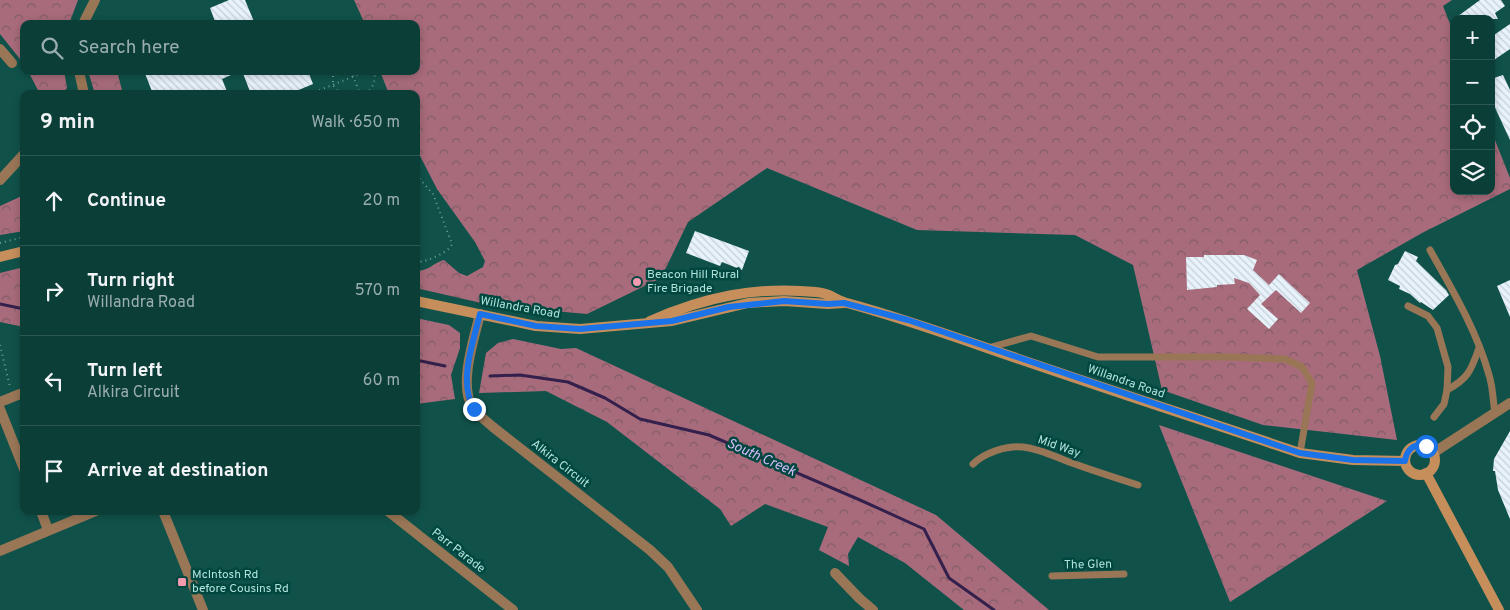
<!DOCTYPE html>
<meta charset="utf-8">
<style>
:root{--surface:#0c3e38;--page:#154540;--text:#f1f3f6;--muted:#9aaeae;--line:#2c5753}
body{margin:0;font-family:Overpass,sans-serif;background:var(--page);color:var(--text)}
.controls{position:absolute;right:15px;top:15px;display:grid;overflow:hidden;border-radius:10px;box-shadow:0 2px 8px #0003}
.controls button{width:45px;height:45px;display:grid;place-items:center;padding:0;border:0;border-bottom:1px solid var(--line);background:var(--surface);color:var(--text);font:25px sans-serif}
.stop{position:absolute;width:15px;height:15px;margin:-11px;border:4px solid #1a73e8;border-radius:50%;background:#fff}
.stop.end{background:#1a73e8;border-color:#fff;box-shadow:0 1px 5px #0008}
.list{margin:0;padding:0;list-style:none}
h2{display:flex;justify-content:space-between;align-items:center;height:65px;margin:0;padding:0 20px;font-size:21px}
h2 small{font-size:16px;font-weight:400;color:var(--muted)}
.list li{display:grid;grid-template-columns:32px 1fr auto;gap:15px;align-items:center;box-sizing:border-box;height:90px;padding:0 20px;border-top:1px solid var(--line)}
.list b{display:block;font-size:19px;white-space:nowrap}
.list p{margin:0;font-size:16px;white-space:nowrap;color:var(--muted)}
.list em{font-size:16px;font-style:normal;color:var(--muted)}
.icon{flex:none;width:28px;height:28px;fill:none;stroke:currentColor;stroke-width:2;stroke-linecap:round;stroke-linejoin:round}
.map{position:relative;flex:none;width:1510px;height:610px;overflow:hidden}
.search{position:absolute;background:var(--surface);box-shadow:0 2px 8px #0003;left:20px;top:20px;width:400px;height:55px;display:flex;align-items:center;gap:12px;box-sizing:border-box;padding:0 18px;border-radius:10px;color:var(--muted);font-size:19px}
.panel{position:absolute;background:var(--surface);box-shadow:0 2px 8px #0003;left:20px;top:90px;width:400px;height:425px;border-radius:10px}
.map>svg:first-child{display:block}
.forest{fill:url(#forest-crowns)}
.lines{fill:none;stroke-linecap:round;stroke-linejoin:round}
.stream{stroke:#34204c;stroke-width:3}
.building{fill:url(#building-back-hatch)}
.path{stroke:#67a098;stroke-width:2;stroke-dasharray:1 4;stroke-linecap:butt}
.service{stroke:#997656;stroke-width:7}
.minor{stroke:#997656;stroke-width:10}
.tertiary{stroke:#997656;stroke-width:10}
.secondary{stroke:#c58e5b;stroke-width:10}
.route{stroke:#1a73e8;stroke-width:6}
.poi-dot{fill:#f19ab0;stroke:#004740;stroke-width:2}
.labels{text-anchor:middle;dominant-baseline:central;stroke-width:5;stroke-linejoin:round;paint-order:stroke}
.poi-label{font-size:12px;fill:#b1e3db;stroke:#004740;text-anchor:start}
.street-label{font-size:12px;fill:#b1e3db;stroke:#004740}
.water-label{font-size:14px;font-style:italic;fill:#d4bbf9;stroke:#004740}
</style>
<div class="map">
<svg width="1510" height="610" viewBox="0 0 1510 610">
<defs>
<pattern id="forest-crowns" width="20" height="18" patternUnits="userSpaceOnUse" patternTransform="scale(1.25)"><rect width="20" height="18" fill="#a86b7b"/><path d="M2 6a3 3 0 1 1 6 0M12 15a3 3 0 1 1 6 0" fill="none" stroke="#805d67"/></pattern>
<pattern id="building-back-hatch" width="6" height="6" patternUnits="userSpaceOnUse" patternTransform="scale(1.25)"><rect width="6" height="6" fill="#e8f2fb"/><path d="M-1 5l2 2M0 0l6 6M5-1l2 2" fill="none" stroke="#c4cfd6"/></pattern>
</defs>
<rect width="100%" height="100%" fill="#10524a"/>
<!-- forest -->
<g class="forest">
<polygon points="0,0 78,0 69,24 24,24 24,64 0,34"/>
<path d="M354,0h1098l-9,6 11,28v157h37v-61l19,48v11l-88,44 -65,37 23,86 17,84 -134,-15 -101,-35 -29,-125 -58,-30 -158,-5 -150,-62 -79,54 -27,56 -74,36 -97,-9 -74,-17v-17c15,-1 15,-7 28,-11l15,13 8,3 16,-9 2,-6 -10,-19 -38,-53 -21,-41v-54h-27l-9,-23h36v-47h-51z"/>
<polygon points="28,71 64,71 67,88 62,94 40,94"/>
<polygon points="88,71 117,71 123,94 95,94"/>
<polygon points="24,195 24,231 0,235 0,206"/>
<polygon points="24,267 24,327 0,322 0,273"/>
<polygon points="416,318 449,325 460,333 460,348 451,375 455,399 416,404"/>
<polygon points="513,339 561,349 576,348 936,515 1049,610 964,610 905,563 858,537 848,554 849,566 819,550 828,527 765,504 731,526 720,509 607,422 546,391 479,393 486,353 498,343"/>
<polygon points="1159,425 1387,501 1230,602"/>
</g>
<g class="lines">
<!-- stream -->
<g class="stream">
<polyline points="0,304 24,309"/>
<polyline points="416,360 445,366"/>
<polyline points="490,376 520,375 568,382 605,398 640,419 709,435 860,500 924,529 949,578 994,610"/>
</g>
</g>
<!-- building -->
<g class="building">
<polygon points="229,0 245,0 255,24 216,24 210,8"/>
<polygon points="1480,0 1501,0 1505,6 1495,13 1498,19 1454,19"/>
<polygon points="1510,24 1510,49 1491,62 1491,37"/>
<polygon points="144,71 240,71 222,79 228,94 153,94"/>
<polygon points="242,71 308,71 313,84 289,94 251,94"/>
<polygon points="1503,75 1510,90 1510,140 1491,99 1491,79"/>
<polygon points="695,231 749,251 742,270 722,262 720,266 686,253"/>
<polygon points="1405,251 1418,257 1416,261 1446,290 1449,295 1433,310 1421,302 1420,303 1410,294 1399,289 1400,286 1388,280 1395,265 1398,264"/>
<polygon points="1204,255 1244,255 1257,260 1253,270 1269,285 1279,274 1310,303 1301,313 1276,290 1261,304 1278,319 1269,329 1247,309 1260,295 1249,283 1234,278 1235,284 1217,285 1217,287 1187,290 1186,257 1204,257"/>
<polygon points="1510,280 1510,317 1497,286"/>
<polygon points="1510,431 1510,519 1498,490 1495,471 1493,471 1494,459"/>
</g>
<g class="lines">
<!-- path -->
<g class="path">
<polyline points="333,71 333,85 340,94"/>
<polyline points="351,71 360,94"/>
<polyline points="310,94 367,71"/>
<path d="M366,94c7,-6 10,-14 8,-23"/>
<path d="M416,175l17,19 19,50c-2,8 -26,18 -34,18"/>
<polyline points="0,243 24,237"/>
<polyline points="0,345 10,387"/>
</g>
<!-- service -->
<g class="service">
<path d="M1430,250c22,39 47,81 59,125 4,12 4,26 6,38"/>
<polyline points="1408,306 1428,316 1437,328 1448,367 1447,390 1444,404 1434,417"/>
<polyline points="988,348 1031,336 1098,357 1229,357 1285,359 1302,367 1312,383 1300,453"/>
<path d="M1447,390c22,-12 24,-20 32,-42"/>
<path d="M973,464c11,-11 34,-19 50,-17 17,2 33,10 49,16 22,8 44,15 66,22"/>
<polyline points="1052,576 1124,574"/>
</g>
<!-- minor -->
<g class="minor">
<polyline points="0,49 12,63"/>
<polyline points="0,180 24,154"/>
<path d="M480,314c-6,25 -22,72 -7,94 5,7 13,13 20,19l157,123 18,17 29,43"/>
<polyline points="0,402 20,394"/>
<polyline points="0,409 24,469"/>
<polyline points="41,511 48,530"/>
<polyline points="388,511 513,610"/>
<polyline points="0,551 96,511"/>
<polyline points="835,573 859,598 873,610"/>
</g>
<!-- tertiary -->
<g class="tertiary">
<polyline points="83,24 95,0"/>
<polyline points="79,71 84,94"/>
<polyline points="1433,453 1510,403"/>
<polyline points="163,511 203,610"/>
</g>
<!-- secondary -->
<g class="secondary">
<polyline points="0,257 24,251"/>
<polyline points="416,301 536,326 580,329 672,321 748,303 784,301 828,304 844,303"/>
<path d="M650,321c55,-24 106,-35 166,-29 16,1 18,8 31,11 48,13 94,29 140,45 104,36 209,70 313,105l53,7 52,1"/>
<circle cx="1420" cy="460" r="15"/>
<polyline points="1426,473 1499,610"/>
</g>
</g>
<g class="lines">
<!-- route -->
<path class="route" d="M474,409c-16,-27 -1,-66 6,-95l56,12 44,3 92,-8 57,-14 55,-6 44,3 16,-1 64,17 392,133 53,7 52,1c2,-12 9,-18 21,-15"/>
</g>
<!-- markers -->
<g class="poi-dot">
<circle cx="637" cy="282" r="5"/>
<rect x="177" y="577" width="10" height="10" rx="2.5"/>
</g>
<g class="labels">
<!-- poi labels -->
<g class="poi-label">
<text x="647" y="275">Beacon Hill Rural<tspan x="647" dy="14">Fire Brigade</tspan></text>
<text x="192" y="575">McIntosh Rd<tspan x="192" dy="14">before Cousins Rd</tspan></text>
</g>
<!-- street labels -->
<g class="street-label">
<text transform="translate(520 308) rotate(10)">Willandra Road</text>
<text transform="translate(1126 382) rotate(19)">Willandra Road</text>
<text transform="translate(1059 447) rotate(19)">Mid Way</text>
<text transform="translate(560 464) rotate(38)">Alkira Circuit</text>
<text transform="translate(458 551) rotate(38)">Parr Parade</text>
<text transform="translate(1088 565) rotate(-1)">The Glen</text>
</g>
<!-- water labels -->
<g class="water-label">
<text transform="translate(761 458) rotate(24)">South Creek</text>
</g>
</g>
</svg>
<div class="controls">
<button>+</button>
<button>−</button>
<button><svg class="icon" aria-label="locate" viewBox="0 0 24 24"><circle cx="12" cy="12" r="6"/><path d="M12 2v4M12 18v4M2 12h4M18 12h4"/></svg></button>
<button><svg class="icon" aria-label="layers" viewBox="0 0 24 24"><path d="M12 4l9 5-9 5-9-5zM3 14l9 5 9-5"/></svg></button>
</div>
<div class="stop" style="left:1426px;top:446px"></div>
<div class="stop end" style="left:474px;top:409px"></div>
<div class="search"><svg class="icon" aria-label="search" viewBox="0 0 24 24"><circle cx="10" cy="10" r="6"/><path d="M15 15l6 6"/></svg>Search here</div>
<section class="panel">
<h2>9 min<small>Walk · 650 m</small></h2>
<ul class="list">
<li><svg class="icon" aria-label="ahead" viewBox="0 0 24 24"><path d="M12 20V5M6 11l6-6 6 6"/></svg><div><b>Continue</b></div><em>20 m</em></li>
<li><svg class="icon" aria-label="right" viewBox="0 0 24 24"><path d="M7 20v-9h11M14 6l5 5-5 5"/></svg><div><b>Turn right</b><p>Willandra Road</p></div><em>570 m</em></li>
<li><svg class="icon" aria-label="left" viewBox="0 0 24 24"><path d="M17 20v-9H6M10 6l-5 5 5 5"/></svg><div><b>Turn left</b><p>Alkira Circuit</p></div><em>60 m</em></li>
<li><svg class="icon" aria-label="arrive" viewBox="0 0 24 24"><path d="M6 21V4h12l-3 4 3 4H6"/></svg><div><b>Arrive at destination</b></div></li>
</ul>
</section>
</div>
